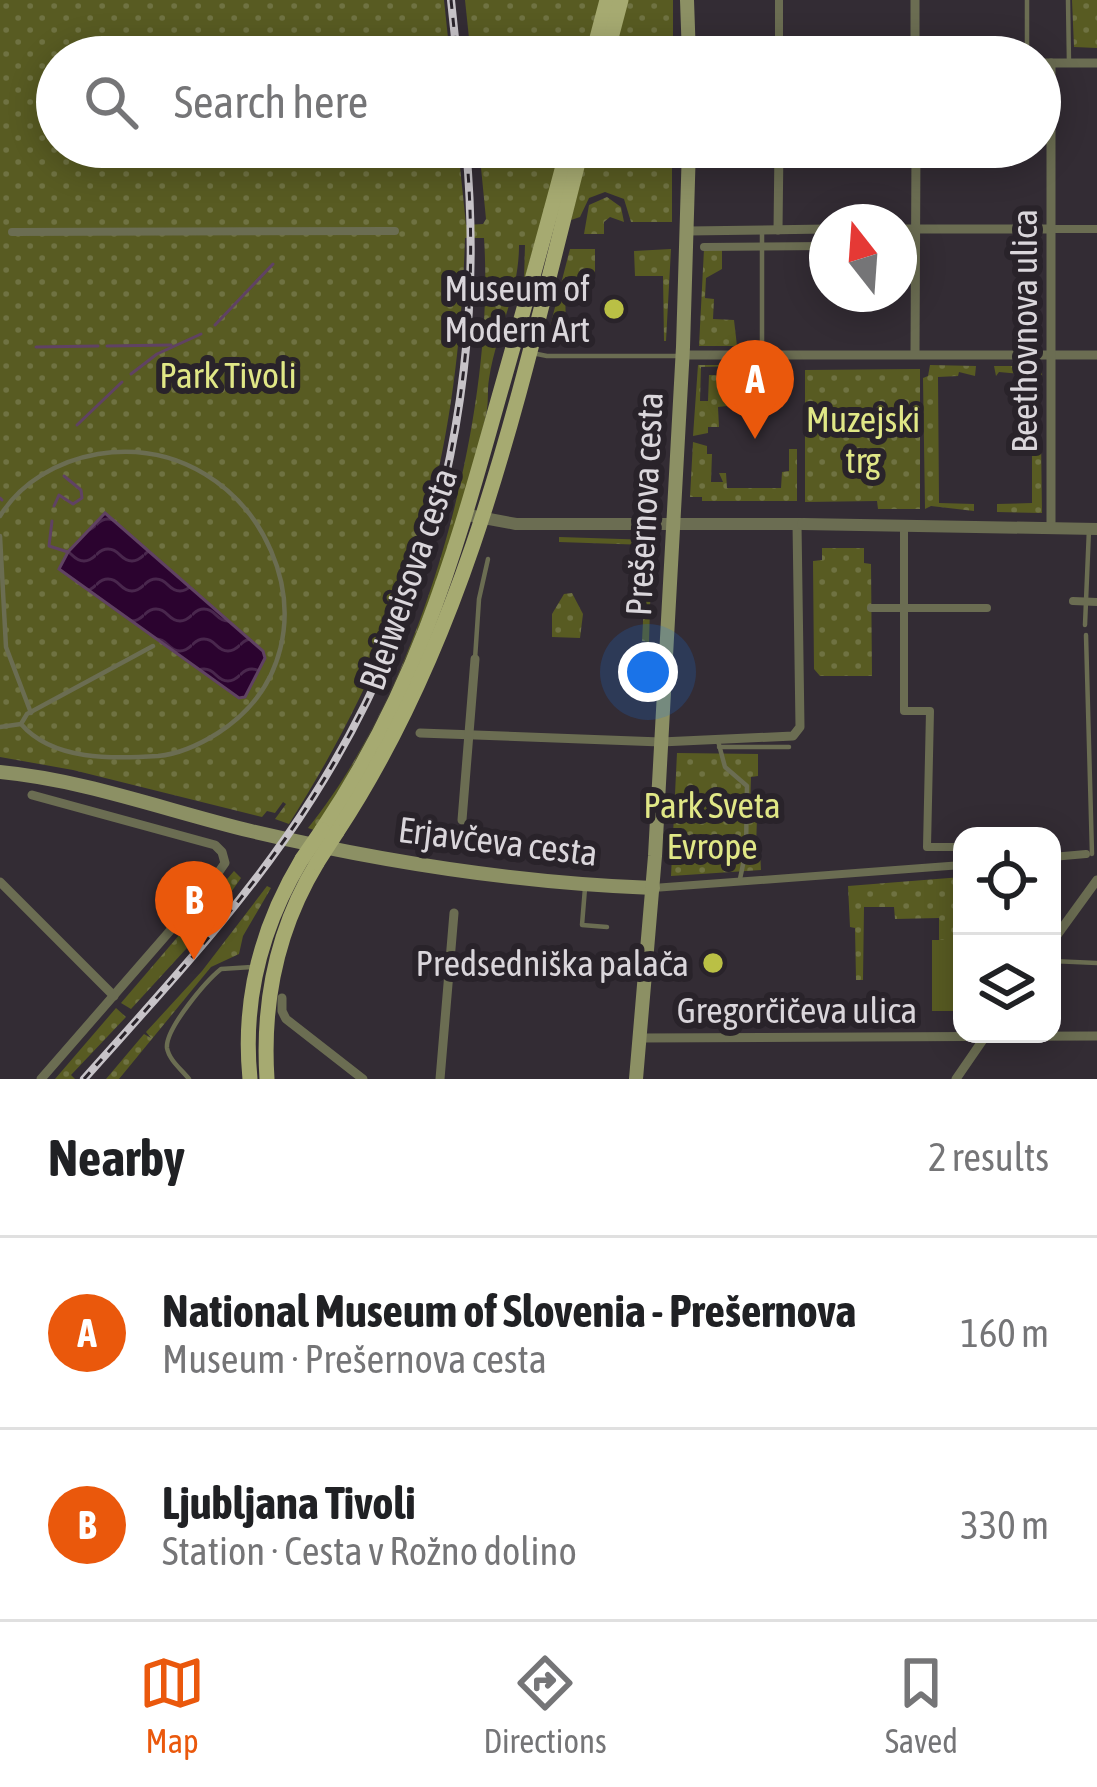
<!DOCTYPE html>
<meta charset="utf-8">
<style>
:root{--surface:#fff;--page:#f6f6f6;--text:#202124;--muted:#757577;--line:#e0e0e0;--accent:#ea580c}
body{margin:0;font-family:"Asap Condensed",sans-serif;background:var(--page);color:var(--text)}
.controls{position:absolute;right:36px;bottom:36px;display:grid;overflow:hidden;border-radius:24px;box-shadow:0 6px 30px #0003}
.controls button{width:108px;height:108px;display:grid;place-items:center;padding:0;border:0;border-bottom:3px solid var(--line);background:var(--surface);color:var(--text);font:60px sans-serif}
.compass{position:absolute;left:809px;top:204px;width:108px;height:108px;border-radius:50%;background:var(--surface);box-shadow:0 6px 30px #0003;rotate:343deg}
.you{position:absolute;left:648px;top:672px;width:42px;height:42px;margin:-30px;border:9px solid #fff;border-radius:50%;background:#1a73e8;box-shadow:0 0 0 18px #1a73e833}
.badge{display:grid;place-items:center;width:78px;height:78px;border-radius:50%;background:var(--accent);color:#fff;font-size:39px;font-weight:700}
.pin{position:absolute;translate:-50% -99px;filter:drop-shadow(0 3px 6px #0008)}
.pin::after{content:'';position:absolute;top:63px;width:42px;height:36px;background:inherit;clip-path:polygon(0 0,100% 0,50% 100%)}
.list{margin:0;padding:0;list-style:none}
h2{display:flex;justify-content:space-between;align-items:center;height:156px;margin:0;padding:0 48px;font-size:51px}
h2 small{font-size:39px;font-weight:400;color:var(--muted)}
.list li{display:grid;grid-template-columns:78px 1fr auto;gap:36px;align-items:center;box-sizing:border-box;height:192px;padding:0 48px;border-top:3px solid var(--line)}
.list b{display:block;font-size:45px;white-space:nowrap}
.list p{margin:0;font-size:39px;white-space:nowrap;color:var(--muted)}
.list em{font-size:39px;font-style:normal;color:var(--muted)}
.icon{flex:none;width:66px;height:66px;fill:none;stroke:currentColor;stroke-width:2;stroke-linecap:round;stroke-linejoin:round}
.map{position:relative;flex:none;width:1097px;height:1079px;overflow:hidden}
.search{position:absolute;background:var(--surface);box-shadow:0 6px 30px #0003;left:36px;right:36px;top:36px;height:132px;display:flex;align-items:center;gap:30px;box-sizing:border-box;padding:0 42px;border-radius:66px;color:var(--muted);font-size:45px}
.sheet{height:540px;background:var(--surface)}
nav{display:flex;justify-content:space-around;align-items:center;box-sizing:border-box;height:168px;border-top:3px solid var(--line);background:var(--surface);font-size:33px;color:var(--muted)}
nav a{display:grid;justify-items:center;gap:6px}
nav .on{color:var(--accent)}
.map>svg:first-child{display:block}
.grass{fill:url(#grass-dots)}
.pitch{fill:#585b22}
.water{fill:url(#water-waves);stroke:#604263;stroke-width:3}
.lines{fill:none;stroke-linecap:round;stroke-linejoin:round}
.stream{stroke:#604263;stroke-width:3}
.service{stroke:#6b6d52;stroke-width:4.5}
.pedestrian{stroke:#6b6d52;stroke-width:8}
.minor{stroke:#6b6d52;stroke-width:9}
.tertiary{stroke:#6b6d52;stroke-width:12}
.secondary{stroke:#8c9064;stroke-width:14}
.primary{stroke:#a6aa71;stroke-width:15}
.rail-casing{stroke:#c7c3c8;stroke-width:8}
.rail{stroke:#29232a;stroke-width:3;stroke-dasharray:9;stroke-linecap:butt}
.primary-bridge{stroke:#a6aa71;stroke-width:15}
.poi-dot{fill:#bac045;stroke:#29232a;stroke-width:4.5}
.labels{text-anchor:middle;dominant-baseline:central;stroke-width:12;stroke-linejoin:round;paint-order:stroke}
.poi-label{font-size:36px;fill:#dad6db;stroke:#29232a;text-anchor:end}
.street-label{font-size:36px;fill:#dad6db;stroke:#29232a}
.park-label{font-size:36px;fill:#e0e786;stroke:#29232a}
</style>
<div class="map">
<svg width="1097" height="1079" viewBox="0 0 1097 1079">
<defs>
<pattern id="grass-dots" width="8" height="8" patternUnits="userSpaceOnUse" patternTransform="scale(3)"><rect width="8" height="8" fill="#585b22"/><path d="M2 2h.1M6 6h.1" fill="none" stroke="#6f7242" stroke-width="1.8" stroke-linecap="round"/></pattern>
<pattern id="water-waves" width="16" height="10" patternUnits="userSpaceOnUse" patternTransform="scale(3)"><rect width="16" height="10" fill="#2b032f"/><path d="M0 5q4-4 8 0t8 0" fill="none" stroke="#49274d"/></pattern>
</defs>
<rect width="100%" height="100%" fill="#332c34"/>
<!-- grass -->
<g class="grass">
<path d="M0,0h444l6,57h-393v90h401l8,78 17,-1 3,-5 -7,-72h83l-38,134 1,-36h-6c0,51 -23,86 -30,134 -2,11 0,24 -3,36 -35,147 -90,288 -172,415l-6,-2c115,-142 188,-409 176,-590h-19c-7,226 -55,394 -176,586l-14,-5 11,-15 -3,-2 -8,11 -8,-2 -5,6 -189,-47 -73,-13z"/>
<polygon points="465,0 601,0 586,57 471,57"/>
<polygon points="626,0 673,0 673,57 611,57"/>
<polygon points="1072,0 1097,0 1097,48 1074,47"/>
<polygon points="588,147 672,147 672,222 631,222 624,199 605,192 589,198 580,217 571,220"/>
<polygon points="607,197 621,207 624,222 610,217 604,222 604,234 584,234 589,205"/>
<polygon points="570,249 595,249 595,276 565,277 566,342 556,338 555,342 546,342"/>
<polygon points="671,249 666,341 664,341 663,276 635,276 634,251"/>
<polygon points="704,249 722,249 722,269 706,278 705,298 714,299 713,319 734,320 737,346 699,346"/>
<polygon points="698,365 779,365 701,367 700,401 708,401 709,375 760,376 769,381 770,391 727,391 727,406 718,407 719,427 708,427 708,433 693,436"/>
<polygon points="930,365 976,366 975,376 959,372 958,376 938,377 939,503 974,504 974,511 931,506 925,509 923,378 928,376"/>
<polygon points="994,366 1042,366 1040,429 1032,429 1032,375 999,372 996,376"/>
<polygon points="920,369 920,509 878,509 877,501 805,502 805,370"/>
<polygon points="1041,437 1042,513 997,512 997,504 1032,503 1032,439"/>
<polygon points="693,442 707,446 707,454 712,454 711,482 723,482 719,473 726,473 727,488 781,488 782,472 789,471 789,449 797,449 797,501 702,501 702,497 690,497"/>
<polygon points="559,537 652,540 649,642 642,641 647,545 559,542"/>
<polygon points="822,548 864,548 864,563 871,564 872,676 820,676 814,669 813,561 822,560"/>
<polygon points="572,593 583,614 580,638 552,637 552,614 564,594"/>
<polygon points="677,753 758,754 758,776 751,777 750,813 757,818 756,847 750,849 760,850 761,870 671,876"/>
<polygon points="234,871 241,878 208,925 131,1009 121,1003"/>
<polygon points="962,877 962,940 939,940 939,918 895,919 894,907 864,907 863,980 856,980 855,928 850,927 848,886"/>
<polygon points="267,886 271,888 243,936 239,954 211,967 119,1079 106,1079 144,1034 151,1038 146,1032 202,971"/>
<polygon points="116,1008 126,1017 71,1075 75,1079 55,1079"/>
</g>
<!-- pitch -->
<rect class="pitch" x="932" y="940" width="30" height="71"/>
<!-- water -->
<polygon class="water" points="105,513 263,651 265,658 245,697 239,698 59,569 68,552"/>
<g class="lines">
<!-- stream -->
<g class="stream">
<polyline points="215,325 273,264"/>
<polyline points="107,346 171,345"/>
<polyline points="36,347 98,346"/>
<polyline points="131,374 157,354 201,334"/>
<polyline points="77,425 122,382"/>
<polyline points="0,498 2,500"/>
<polyline points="54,506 59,495 73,504 82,498 81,490 64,476"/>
<polyline points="52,521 49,546 68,552"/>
</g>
<!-- service -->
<g class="service">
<polyline points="1068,0 1069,63"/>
<polyline points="1027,57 1027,0"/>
<polyline points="762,230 762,355"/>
<polyline points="532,353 547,356 676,356"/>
<path d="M0,516c21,-34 58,-55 98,-62 163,-26 258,190 120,279 -19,12 -38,21 -60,23 -45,3 -105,5 -137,-32"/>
<polyline points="0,536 6,647 31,713"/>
<polyline points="1085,625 1089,529"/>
<polyline points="1086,635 1092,854"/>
<polyline points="475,659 479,599 488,559"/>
<polyline points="0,727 21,724 27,714 153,646"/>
<polyline points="718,741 725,767 747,786 746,850 740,879"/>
<polyline points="719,747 789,747"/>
<polyline points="585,888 582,925 607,927"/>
<polyline points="1052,961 1097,963"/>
<path d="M189,1079c-7,-9 -20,-19 -22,-31 -2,-19 39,-67 54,-79l31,-2"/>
</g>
<!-- pedestrian -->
<g class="pedestrian">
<polyline points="779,57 779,0"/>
<polyline points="1051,229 1097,229"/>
<polyline points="12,232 395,231"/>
<polyline points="899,245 916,241"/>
<polyline points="704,247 827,246"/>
<polyline points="904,526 904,711 930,711 927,847 962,847"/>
<polyline points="1073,601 1097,602"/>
<polyline points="871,608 987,608"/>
<polyline points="1052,857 1086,854"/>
<polyline points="653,888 962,865"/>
</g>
<!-- minor -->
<g class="minor">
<polyline points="915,0 915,57"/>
<polyline points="1040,63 1097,63"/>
<polyline points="899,229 1051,229"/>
<polyline points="778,230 779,147"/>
<polyline points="688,231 827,229"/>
<polyline points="915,354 916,147"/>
<polyline points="682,355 1097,355"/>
<polyline points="1051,528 1051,63"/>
<polyline points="420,733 661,742 793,736 800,727 797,524"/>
<polyline points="32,795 215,845 222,852 225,863 209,886 41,1079"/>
<polyline points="462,820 475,659"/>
<polyline points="0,882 114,996"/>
<polyline points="1052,942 1097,880"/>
<polyline points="282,998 282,1011 286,1019 363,1079"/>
<polyline points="640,1038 1097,1036"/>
<polyline points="440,1079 454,913"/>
<polyline points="956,1079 987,1034"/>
</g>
<!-- tertiary -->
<g class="tertiary">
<polyline points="473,516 516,524 801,524"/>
<polyline points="803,524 1097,529"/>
</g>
<!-- secondary -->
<g class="secondary">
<polyline points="687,0 689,57"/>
<path d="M0,772c85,8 168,39 251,59 132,31 267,52 402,57"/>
<polyline points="636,1079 655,856 683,347 689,147"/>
</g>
<!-- primary -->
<g class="primary">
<polyline points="592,57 607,0"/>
<polyline points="606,57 621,0"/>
<path d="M322,830c92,-138 129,-261 173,-419 25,-88 50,-176 73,-264"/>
<path d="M337,832c136,-207 184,-449 245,-685"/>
<path d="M250,1079c-8,-80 11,-152 52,-220"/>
<path d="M267,1079c-5,-77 10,-150 50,-216"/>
</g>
<!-- rail casing -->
<g class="rail-casing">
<g id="rail">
<polyline points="451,0 457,57"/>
<path d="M84,1079c80,-90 164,-179 229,-282 124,-195 174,-421 153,-650"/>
</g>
</g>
<!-- rail -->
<use href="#rail" class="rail"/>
<!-- primary-bridge -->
<g class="primary-bridge">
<polyline points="302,859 322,830"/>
<polyline points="317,863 337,832"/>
</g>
</g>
<!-- markers -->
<g class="poi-dot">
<circle cx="614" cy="309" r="12"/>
<circle cx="713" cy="963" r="12"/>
</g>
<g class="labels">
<!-- poi labels -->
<g class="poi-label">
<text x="590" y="288">Museum of<tspan x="590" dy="41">Modern Art</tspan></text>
<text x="689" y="963">Predsedniška palača</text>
</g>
<!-- street labels -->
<g class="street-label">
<text transform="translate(1024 331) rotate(-90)">Beethovnova ulica</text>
<text transform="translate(644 504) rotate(-87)">Prešernova cesta</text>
<text transform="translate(408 579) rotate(-71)">Bleiweisova cesta</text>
<text transform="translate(498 841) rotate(7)">Erjavčeva cesta</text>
<text x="797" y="1010">Gregorčičeva ulica</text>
</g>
<!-- park labels -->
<g class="park-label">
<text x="228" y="375">Park Tivoli</text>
<text x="863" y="419">Muzejski<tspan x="863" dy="41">trg</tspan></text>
<text x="712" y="805">Park Sveta<tspan x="712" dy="41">Evrope</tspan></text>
</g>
</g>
</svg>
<div class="controls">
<button><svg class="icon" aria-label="locate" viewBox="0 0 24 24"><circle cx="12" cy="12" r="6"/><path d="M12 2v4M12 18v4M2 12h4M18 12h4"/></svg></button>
<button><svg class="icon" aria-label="layers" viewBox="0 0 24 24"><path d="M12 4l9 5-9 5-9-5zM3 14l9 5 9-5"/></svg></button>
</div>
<svg class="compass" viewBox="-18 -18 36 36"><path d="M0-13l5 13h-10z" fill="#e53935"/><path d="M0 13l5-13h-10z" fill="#757577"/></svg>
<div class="you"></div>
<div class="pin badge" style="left:755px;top:439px">A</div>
<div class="pin badge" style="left:194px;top:960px">B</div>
<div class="search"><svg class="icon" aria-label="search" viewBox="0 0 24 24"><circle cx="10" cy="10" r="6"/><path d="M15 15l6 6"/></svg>Search here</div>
</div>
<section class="sheet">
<h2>Nearby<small>2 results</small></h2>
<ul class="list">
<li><span class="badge">A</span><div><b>National Museum of Slovenia - Prešernova</b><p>Museum · Prešernova cesta</p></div><em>160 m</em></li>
<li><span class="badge">B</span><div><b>Ljubljana Tivoli</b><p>Station · Cesta v Rožno dolino</p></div><em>330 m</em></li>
</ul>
</section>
<nav>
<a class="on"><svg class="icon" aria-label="map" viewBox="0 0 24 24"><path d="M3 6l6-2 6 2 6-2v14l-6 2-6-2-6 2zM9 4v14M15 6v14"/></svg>Map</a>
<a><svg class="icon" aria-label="directions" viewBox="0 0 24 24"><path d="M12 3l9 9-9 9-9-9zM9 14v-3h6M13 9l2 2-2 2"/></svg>Directions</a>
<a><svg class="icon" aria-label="saved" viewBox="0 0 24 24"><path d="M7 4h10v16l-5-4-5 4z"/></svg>Saved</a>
</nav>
